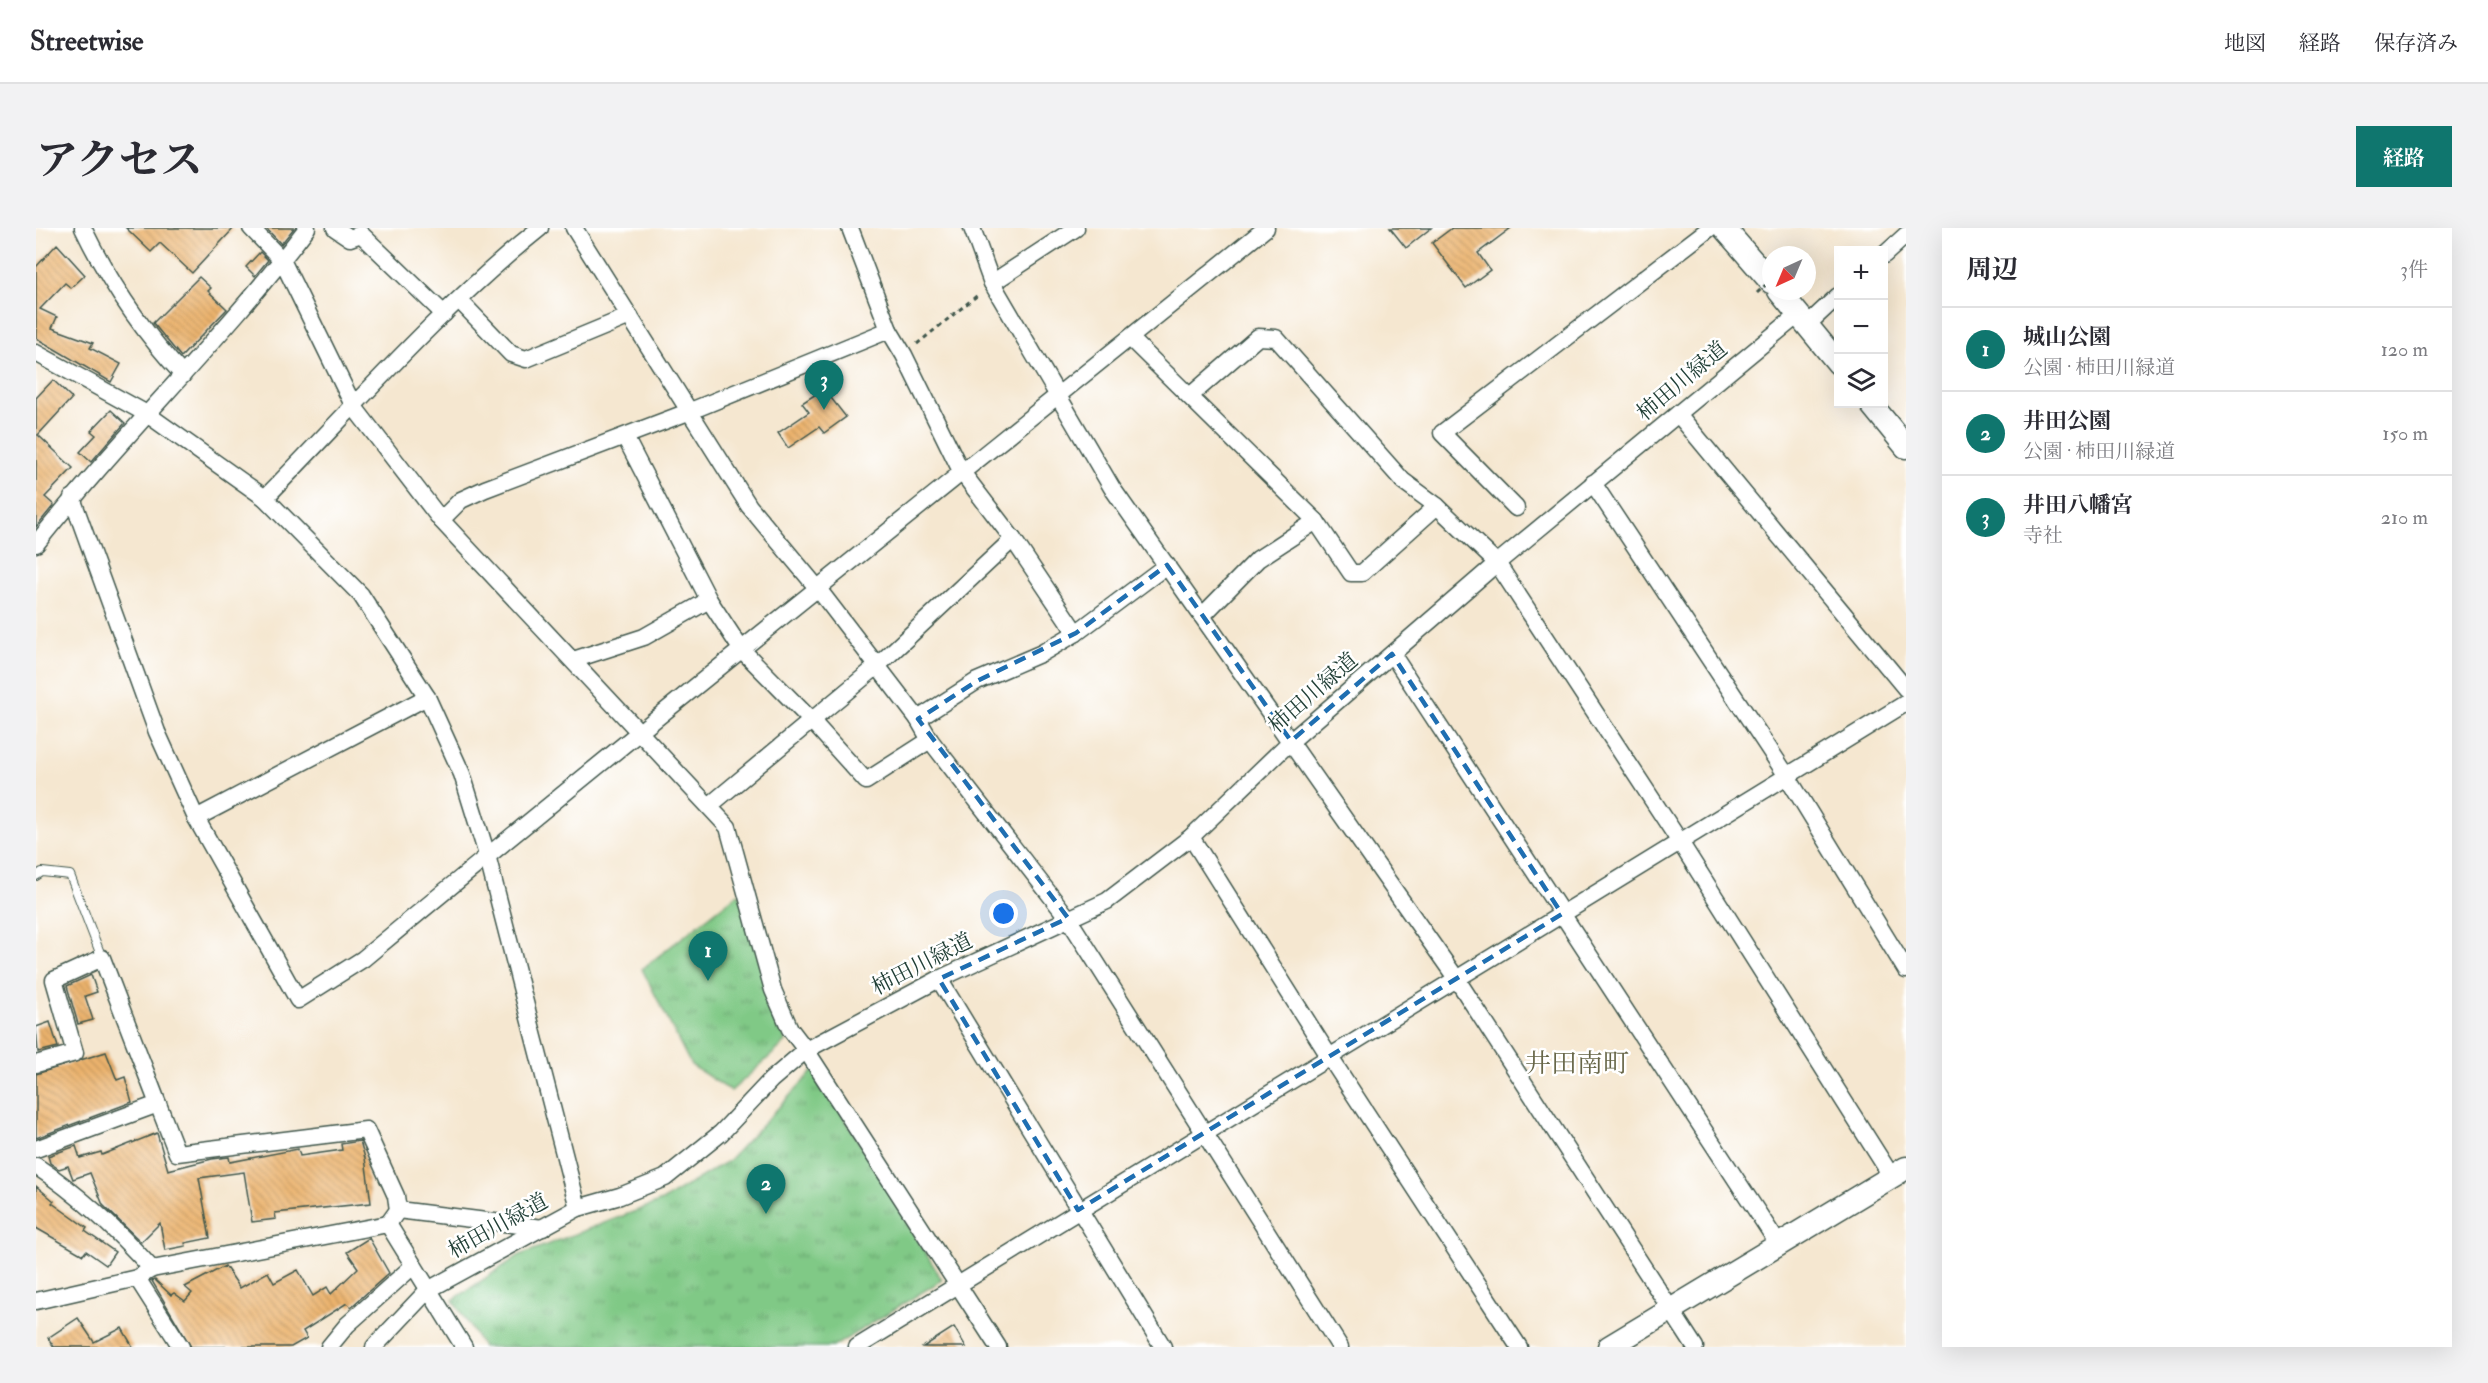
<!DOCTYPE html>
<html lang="ja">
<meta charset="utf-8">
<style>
:root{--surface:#fff;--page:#f2f2f3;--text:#2b2b33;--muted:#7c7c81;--line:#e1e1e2;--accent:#0f766e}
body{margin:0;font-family:"IM FELL Double Pica","Noto Serif JP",serif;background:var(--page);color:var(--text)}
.controls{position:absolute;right:18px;top:18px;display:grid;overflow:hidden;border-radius:0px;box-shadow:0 6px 24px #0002}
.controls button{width:54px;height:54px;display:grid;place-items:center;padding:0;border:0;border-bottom:2px solid var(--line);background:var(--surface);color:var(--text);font:30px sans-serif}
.compass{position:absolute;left:1726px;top:18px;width:54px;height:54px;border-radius:50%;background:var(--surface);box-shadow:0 6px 24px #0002;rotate:224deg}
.you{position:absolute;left:968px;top:686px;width:21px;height:21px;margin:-15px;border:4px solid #fff;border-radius:50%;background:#1a73e8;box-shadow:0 0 0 9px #1a73e833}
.badge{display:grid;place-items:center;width:39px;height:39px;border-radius:50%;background:var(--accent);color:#fff;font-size:20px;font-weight:700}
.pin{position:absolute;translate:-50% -50px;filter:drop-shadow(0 2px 3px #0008)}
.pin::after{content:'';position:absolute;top:32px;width:21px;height:18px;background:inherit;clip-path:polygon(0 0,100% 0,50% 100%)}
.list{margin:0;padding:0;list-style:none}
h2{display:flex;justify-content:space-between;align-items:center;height:78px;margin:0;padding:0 24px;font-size:26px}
h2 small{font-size:20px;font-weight:400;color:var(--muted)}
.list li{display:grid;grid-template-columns:39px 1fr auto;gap:18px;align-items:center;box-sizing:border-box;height:84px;padding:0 24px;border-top:2px solid var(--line)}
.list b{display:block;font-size:22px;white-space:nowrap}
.list p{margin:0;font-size:20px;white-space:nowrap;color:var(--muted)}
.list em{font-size:20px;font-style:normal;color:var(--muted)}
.icon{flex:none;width:33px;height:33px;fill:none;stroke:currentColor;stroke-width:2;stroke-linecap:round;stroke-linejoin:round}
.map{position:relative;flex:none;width:1870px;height:1119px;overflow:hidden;border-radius:0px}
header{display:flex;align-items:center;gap:36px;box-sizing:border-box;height:84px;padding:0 30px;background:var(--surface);border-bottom:2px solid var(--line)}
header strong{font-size:28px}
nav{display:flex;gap:33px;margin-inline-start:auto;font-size:21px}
.intro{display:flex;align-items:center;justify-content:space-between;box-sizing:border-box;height:144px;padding:0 36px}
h1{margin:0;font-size:42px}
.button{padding:15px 27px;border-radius:0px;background:var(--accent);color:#fff;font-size:21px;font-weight:700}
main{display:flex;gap:36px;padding:0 36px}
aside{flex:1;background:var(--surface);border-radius:0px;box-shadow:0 6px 24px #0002}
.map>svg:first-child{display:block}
.park{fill:url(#park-tufts);stroke:#50835d;stroke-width:1.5}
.building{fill:url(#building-back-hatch)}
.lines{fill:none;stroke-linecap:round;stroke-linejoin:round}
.lane-casing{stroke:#3f564b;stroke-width:10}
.street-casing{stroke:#3f564b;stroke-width:19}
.secondary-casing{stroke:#3f564b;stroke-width:25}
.path{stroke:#3f564b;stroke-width:3;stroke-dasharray:4.5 4.5;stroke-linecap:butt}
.lane{stroke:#fff;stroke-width:8}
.street{stroke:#fff;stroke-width:16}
.secondary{stroke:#fff;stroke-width:22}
.path-bridge{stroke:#3f564b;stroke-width:3;stroke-dasharray:4.5 4.5;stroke-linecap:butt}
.marked{fill:none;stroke:#1f6fb2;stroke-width:4.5;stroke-dasharray:12 8;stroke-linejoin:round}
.labels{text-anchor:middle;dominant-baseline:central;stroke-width:5;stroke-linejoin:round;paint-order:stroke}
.street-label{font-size:22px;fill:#1f3d34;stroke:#fff}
.quarter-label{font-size:26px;fill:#676648;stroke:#fff}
</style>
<header>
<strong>Streetwise</strong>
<nav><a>地図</a><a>経路</a><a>保存済み</a></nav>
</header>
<div class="intro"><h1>アクセス</h1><a class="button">経路</a></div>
<main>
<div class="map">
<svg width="1870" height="1119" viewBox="0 0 1870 1119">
<defs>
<pattern id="park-tufts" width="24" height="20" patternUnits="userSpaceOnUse" patternTransform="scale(1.5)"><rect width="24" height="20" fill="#80c986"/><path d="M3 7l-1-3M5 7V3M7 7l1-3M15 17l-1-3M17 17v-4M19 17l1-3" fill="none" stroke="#68a46e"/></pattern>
<pattern id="building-back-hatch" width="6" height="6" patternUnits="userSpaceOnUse" patternTransform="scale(1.5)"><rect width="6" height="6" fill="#ecb36d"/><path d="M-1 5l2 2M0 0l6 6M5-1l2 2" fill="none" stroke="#bf935a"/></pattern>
</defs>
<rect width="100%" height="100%" fill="#fff"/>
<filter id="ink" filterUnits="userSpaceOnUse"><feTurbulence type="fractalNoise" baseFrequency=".0167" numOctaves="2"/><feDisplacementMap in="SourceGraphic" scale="12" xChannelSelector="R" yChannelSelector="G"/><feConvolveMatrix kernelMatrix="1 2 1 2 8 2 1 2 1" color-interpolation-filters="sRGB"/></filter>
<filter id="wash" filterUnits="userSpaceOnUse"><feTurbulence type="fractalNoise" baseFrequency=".008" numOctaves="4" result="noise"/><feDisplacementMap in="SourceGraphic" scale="24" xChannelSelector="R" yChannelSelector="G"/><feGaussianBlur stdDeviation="1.35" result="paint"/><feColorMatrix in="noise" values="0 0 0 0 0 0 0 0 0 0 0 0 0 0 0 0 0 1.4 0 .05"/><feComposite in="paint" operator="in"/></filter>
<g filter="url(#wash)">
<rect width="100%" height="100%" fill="#f5e7d0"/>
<!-- park -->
<g class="park">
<polygon points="703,665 750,814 695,863 655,837 606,741"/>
<polygon points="779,841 906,1052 797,1119 447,1119 417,1072 484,1027 626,973 692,933"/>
</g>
<g id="blocks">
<!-- building -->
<g class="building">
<polygon points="90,0 198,0 156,45 124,15 115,24"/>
<polygon points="230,0 258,0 245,16"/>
<polygon points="1354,0 1395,0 1370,20"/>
<polygon points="1416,0 1475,0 1442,25 1454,42 1430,60 1396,15"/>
<polygon points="21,16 49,47 35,60 29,55 4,81 21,89 16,100 57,115 54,120 85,136 75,154 0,110 0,39"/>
<polygon points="224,24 232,32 219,48 210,39"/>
<polygon points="163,49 175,60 172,63 191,81 145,129 117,95"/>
<polygon points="17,152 36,170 2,207 37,240 9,269 18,277 0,299 0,170"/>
<polygon points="788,161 810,189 788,205 783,199 752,220 742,205 773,184 766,175"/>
<polygon points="75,182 89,195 55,234 44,224 60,207 55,203"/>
<polygon points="55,747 61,764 49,768 57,792 42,796 31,758"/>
<polygon points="14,794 22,819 2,824 0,799"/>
<polygon points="70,824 81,852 89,849 96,874 0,910 0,846"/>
<polygon points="121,905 132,942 176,931 193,929 194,934 262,921 264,928 306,922 305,916 324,913 329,930 335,975 239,985 240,991 216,994 208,944 163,950 174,1010 149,1015 150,1018 129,1022 124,995 105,1014 67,977 54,945 37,951 32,938 23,941 14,935 12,928 40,918 44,930 65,924 66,927"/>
<polygon points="0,958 18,973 16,975 51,1000 49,1003 79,1024 70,1037 50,1023 47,1027 0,1000"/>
<polygon points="333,1010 353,1045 315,1079 311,1075 267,1103 271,1110 255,1119 155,1119 116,1053 119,1052 135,1067 138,1065 149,1073 156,1065 149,1059 189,1038 204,1060 232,1044 238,1055 262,1042 277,1068 291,1059 295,1066 322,1040 311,1024"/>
<polygon points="42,1090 58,1114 86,1100 97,1119 18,1119 12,1110"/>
<polygon points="918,1099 930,1119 887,1119"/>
</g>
</g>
</g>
<g filter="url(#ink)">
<use href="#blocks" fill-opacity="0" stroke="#3f564b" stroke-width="1.5"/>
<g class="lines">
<!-- lane casing -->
<g class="lane-casing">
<polyline id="lane" points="0,648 6,644 34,647 66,730"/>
</g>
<!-- street casing -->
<g class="street-casing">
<g id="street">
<path d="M47,0c26,54 59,103 100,147"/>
<polyline points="215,0 246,32 318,179 405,292 692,599 737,762 754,801 770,822 962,1119"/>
<polyline points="299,0 314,10 325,6 408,86"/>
<polyline points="538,0 713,278 783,362 882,491 894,512 1032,690 1304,1119"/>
<polyline points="936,0 956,55 1076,260 1420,750 1659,1119"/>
<polyline points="1848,27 1870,7"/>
<polyline points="956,55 1040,0"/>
<polyline points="424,73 475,126 490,131 594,88"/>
<polyline points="1772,96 1802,68"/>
<polyline points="853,102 868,127 925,243 977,311 1040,405"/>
<polyline points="1094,110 1280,293 1315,345 1326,345 1401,278"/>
<polyline points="0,125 111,186 229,270 325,367 391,469 426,546 451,627 542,980"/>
<polyline points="1154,168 1222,109 1240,110 1367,253 1401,278 1461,335 1644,614 1856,949"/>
<polyline points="1642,186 1870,461"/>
<polyline points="589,209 673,372 705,421 774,491 830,553 894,512"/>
<polyline points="1557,255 1751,548 1870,742"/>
<path d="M36,270l85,234 39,86 102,182 65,-41c298,-248 602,-488 903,-731"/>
<path d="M229,270c89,-91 175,-190 275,-270"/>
<polyline points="1480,280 1406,205 1674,0"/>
<polyline points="405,292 425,272 449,261 652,184 853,102 814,0"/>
<path d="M0,316c86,-109 187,-206 271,-316"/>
<polyline points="1166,388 1222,331 1280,293"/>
<polyline points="1356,426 1743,1017"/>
<polyline points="537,432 608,409 673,372"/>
<polyline points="882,491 941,453 1006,425 1040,405 1131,337"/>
<polyline points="673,578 840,439 977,311"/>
<polyline points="160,590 391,469"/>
<polyline points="1155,609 1293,828 1483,1119"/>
<polyline points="903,751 1127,1119"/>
<polyline points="0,836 39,825 18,752 66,730 122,876 0,921"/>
<polyline points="122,876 141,925 330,902 360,968 362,982 352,996"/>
<path d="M0,938c44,29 81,64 116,103"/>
<polyline points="362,982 507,1000"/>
<polyline points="101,1050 145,1119"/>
<polyline points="0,1073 101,1050 116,1041 352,996 428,1119"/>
<polyline points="293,1119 311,1097 377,1038"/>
<polyline points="338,1119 392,1062 542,980 584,968 629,950 685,905 735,852 770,822 903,751 1071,673 1155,609 1255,513 1461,335 1763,86"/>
<polyline points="821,1119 1870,475"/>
</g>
</g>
<!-- secondary casing -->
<g class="secondary-casing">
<g id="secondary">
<polyline points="1688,0 1735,54"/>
<polyline points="1743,63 1802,135"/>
<polyline points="1835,176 1870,219"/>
<polyline points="1573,1119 1870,940"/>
</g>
</g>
<!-- path -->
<polyline class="path" points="881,116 943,66"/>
<!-- lane -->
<use href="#lane" class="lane"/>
<!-- street -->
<use href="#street" class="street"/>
<!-- secondary -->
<use href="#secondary" class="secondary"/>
<!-- path-bridge -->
<polyline class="path-bridge" points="1721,65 1735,52"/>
</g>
</g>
<!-- marked area -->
<path class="marked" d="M1131,337l124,176 101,-87 170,260 -484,296 -139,-231 129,-61 -150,-199 59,-38 99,-48z"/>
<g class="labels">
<!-- street labels -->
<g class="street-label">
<text transform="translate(1646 153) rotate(-40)">柿田川緑道</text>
<text transform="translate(1277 465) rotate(-41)">柿田川緑道</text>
<text transform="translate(886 736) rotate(-27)">柿田川緑道</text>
<text transform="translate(462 998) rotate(-29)">柿田川緑道</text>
</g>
<!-- quarter labels -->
<g class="quarter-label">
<text x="1541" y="836">井田南町</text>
</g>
</g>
</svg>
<div class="controls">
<button>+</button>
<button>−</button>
<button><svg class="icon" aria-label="layers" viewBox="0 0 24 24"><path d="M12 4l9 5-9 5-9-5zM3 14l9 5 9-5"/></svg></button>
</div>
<svg class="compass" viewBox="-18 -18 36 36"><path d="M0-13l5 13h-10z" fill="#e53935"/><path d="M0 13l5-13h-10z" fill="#7c7c81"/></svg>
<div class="you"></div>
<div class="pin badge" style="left:672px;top:753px">1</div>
<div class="pin badge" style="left:730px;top:986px">2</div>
<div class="pin badge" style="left:788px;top:182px">3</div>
</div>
<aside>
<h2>周辺<small>3件</small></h2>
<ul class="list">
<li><span class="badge">1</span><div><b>城山公園</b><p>公園 · 柿田川緑道</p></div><em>120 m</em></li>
<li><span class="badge">2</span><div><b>井田公園</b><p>公園 · 柿田川緑道</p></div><em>150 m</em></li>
<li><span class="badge">3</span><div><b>井田八幡宮</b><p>寺社</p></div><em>210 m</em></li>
</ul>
</aside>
</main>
